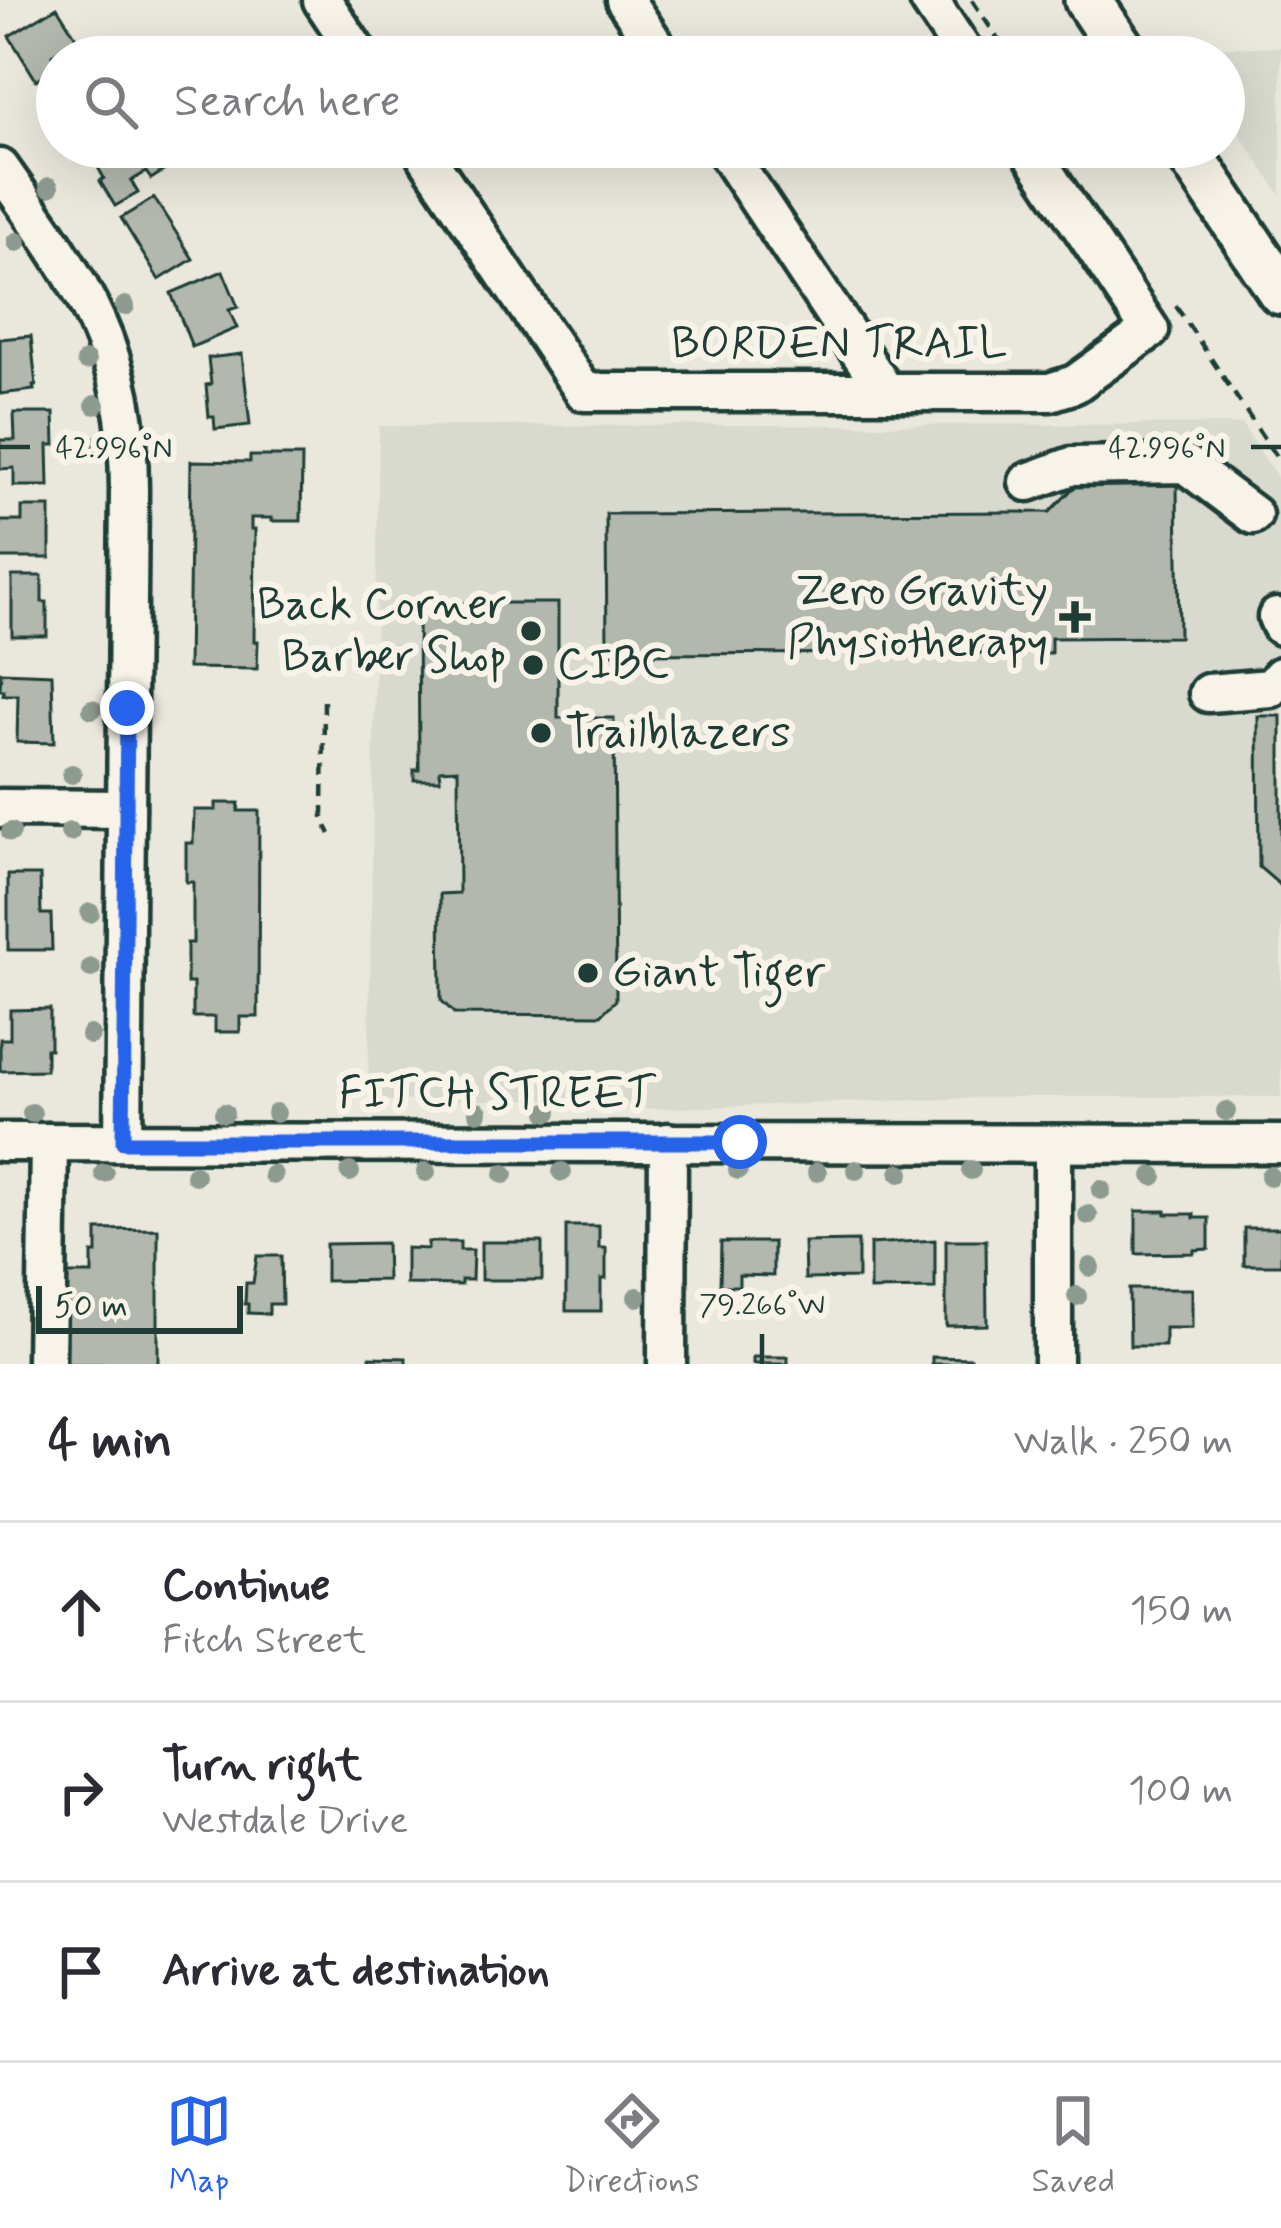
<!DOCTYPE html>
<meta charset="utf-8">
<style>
:root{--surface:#fff;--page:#f2f2f3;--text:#2b2b33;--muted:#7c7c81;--line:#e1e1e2;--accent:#2563eb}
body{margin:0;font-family:Mynerve,sans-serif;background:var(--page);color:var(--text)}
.scale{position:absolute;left:36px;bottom:30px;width:207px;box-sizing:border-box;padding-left:12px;border:6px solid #1f3d34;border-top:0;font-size:33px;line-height:42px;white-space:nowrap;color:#1f3d34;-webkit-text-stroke:9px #f7f3e8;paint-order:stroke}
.stop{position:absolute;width:36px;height:36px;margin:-27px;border:9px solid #2563eb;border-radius:50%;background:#fff}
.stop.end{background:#2563eb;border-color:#fff;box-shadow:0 3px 12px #0008}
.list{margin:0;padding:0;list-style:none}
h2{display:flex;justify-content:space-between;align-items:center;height:156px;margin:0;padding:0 48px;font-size:51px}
h2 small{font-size:39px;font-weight:400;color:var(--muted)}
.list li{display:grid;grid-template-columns:78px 1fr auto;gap:36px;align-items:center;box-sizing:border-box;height:180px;padding:0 48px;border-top:3px solid var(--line)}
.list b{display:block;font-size:45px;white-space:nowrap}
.list p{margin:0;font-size:39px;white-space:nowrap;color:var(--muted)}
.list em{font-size:39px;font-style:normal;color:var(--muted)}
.icon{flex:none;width:66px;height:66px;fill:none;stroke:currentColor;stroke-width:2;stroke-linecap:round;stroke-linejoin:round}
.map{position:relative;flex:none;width:1281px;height:1364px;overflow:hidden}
.search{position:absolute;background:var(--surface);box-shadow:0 12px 48px #0002;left:36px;right:36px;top:36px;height:132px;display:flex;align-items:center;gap:30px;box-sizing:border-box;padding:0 42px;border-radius:66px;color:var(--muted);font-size:45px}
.sheet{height:696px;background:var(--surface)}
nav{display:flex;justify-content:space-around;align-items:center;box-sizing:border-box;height:168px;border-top:3px solid var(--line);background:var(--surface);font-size:33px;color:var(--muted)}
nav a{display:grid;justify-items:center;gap:6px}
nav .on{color:var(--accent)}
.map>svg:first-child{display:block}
.built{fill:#d9dacf}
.building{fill:#b2b8ae;stroke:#1f3d34;stroke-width:3}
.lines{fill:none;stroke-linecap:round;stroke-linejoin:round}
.minor-casing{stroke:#1f3d34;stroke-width:45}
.major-casing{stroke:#1f3d34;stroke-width:54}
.path{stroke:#1f3d34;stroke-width:4.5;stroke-dasharray:12 9;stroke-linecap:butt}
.minor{stroke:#f7f3e8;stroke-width:36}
.major{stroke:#f7f3e8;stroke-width:45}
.tree{fill:#8d9a8f}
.route{stroke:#2563eb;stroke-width:15}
.ticks{fill:none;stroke:#1f3d34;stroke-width:4.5}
.poi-dot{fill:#1f3d34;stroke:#f7f3e8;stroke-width:4.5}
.labels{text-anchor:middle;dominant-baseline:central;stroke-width:12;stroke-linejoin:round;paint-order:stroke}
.street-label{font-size:45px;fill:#1f3d34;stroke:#f7f3e8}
.poi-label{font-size:45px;fill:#1f3d34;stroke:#f7f3e8;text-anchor:start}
.ticks-label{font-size:30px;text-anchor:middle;fill:#1f3d34;stroke:#f7f3e8;stroke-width:12;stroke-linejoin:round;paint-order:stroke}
</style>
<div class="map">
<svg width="1281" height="1364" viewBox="0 0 1281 1364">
<rect width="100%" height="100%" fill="#eae8dd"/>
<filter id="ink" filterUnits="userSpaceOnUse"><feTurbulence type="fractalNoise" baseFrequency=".00833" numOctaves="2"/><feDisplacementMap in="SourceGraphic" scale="24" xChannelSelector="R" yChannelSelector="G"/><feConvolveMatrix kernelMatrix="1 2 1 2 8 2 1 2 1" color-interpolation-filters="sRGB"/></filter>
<g filter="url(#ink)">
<!-- built -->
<g class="built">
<polygon points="1181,47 1281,47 1281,196 1224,111 1224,57 1188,57"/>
<polygon points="1242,424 1281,483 1281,1097 1009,1097 618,1110 604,1099 368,1101 379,426"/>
</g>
<!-- building -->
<g class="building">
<polygon points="57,7 77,39 52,55 57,68 36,80 9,36"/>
<polygon points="57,80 57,122 39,91"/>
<polygon points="121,147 152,147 165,170 151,179 146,172 131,181 138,193 115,206 100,181 104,178 95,162"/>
<polygon points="154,198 193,259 159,280 121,218"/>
<polygon points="223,271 238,307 229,310 237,328 192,347 171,293"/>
<polygon points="31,336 36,386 33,386 34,390 0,394 0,339"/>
<polygon points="242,354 250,425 215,429 214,417 209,417 206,385 211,384 208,358"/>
<polygon points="14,413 54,413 55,445 48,445 49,486 14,486 14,468 0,469 0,440 15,440"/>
<polygon points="250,456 302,456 301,521 272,521 272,518 251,518 251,529 255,529 254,641 258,641 257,669 188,668 191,461 250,462"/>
<polygon points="1076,485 1177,485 1179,637 1051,638 1051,653 607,654 606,514 1050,512"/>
<polygon points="22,507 50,507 50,558 0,558 0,521 22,521"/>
<polygon points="12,576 42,576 42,602 47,602 47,636 12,636"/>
<polygon points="418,603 558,603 558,718 614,718 616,1000 601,1015 455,1014 441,1000 440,894 459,893 458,769 440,770 440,780 414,780 414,770 419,770"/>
<polygon points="1,672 52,674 54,743 17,742 18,695 3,695 4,690 0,690"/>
<polygon points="1258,716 1281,716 1281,886 1259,867"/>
<polygon points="216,803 239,803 238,811 259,811 258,1017 240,1017 240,1032 215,1032 215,1017 193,1017 193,983 187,983 187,943 193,943 193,882 186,882 186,843 193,843 194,810 216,810"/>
<polygon points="8,875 40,875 41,914 51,914 52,950 8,950"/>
<polygon points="50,1009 50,1049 46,1049 46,1070 0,1071 0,1039 10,1039 10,1010"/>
<polygon points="1136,1211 1166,1211 1166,1214 1194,1214 1194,1218 1209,1218 1209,1249 1194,1250 1194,1253 1136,1254"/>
<polygon points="566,1226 599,1226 599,1248 606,1248 606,1279 601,1279 601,1311 566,1311"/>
<rect x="1244" y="1228" width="37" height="37"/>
<polygon points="158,1229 158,1364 66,1364 66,1274 92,1274 92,1253 97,1253 97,1230"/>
<polygon points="935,1240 935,1289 870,1290 870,1244"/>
<polygon points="946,1240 986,1240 987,1325 946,1326"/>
<polygon points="858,1241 858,1278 805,1279 804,1242"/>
<polygon points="428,1242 460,1242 460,1250 473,1250 472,1280 461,1280 461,1285 406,1284 406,1248 428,1249"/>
<rect x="481" y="1242" width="61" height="38"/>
<polygon points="721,1242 773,1242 773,1276 739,1275 739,1286 720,1286"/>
<polygon points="386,1243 387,1280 326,1281 326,1244"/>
<polygon points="257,1256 281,1256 282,1304 269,1304 269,1314 248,1313 248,1304 245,1304 246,1283 253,1283"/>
<polygon points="1129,1289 1192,1289 1192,1328 1165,1328 1165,1346 1130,1346"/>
<polygon points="370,1357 406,1358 406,1364 370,1364"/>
<rect x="753" y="1357" width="35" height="7"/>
<polygon points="932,1357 971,1358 971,1364 932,1364"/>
</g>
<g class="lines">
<!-- minor casing -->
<g class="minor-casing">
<g id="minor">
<polyline points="322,0 360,57"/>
<polyline points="625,0 663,57"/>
<polyline points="929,0 967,57"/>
<polyline points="420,147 584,392 1050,392 1075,384 1150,330 1028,147"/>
<polyline points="723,147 886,392"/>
<path d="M0,168c80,113 129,177 129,322l-6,652"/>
<polyline points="1028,482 1072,466 1185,464 1253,515"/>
<polyline points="1277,617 1281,626"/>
<polyline points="1208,693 1271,688 1281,676"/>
<polyline points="0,808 126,809"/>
<polyline points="0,1142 1281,1144"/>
<polyline points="46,1364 49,1142"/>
<polyline points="667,1364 668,1142"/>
<polyline points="1053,1364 1053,1144"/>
</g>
</g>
<!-- major casing -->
<g class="major-casing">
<g id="major">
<polyline points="1088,0 1126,57"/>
<polyline points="1185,147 1281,291"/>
</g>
</g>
<!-- path -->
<g class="path">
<polyline points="972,0 1010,57"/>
<polyline points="1176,306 1281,464"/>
<polyline points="324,701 323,820 330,834"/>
</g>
<!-- minor -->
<use href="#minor" class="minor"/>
<!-- major -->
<use href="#major" class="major"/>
</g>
<!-- trees -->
<g class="tree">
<circle cx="49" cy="187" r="10"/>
<circle cx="17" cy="242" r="10"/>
<circle cx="125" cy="306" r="10"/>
<circle cx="86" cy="361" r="10"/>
<circle cx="95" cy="405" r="10"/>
<circle cx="96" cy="445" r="10"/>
<circle cx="92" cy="709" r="10"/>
<circle cx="72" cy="774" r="10"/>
<circle cx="11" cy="832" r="10"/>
<circle cx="70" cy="832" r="10"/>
<circle cx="90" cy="913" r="10"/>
<circle cx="91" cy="968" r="10"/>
<circle cx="90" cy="1035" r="10"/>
<circle cx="1226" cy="1111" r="10"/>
<circle cx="478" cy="1112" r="10"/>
<circle cx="548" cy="1112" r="10"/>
<circle cx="32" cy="1113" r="10"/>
<circle cx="224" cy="1113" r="10"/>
<circle cx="276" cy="1113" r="10"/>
<circle cx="738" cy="1170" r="10"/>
<circle cx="856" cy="1170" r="10"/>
<circle cx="971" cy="1170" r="10"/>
<circle cx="350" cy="1172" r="10"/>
<circle cx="426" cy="1172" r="10"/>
<circle cx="562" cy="1172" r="10"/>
<circle cx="817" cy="1172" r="10"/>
<circle cx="104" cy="1173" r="10"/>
<circle cx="900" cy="1173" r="10"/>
<circle cx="504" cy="1174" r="10"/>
<circle cx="195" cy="1175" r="10"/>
<circle cx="273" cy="1175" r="10"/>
<circle cx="1153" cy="1176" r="10"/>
<circle cx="1270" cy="1176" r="10"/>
<circle cx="1101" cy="1190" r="10"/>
<circle cx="1088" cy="1215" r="10"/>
<circle cx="1090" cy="1267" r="10"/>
<circle cx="1077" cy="1296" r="10"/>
<circle cx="637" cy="1297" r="10"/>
</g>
</g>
<g class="lines" filter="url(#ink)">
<!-- route -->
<polyline class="route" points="127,708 123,1142 740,1142"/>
</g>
<!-- ticks -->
<path class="ticks" d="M0,447h30M1251,447h30M762,1334v30"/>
<!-- markers -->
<g class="poi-dot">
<path d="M1069 599h12v12h12v12h-12v12h-12v-12h-12v-12h12z"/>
<circle cx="531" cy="631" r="12"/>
<circle cx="533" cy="665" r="12"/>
<circle cx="541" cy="733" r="12"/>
<circle cx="588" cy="973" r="12"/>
</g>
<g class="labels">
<!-- street labels -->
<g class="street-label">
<text x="839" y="344">BORDEN TRAIL</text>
<text x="497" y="1094">FITCH STREET</text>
</g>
<!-- poi labels -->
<g class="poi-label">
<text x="1048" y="591" text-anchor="end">Zero Gravity<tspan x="1048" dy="52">Physiotherapy</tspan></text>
<text x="507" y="605" text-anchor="end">Back Corner<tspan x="507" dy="52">Barber Shop</tspan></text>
<text x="557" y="665">CIBC</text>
<text x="565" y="733">Trailblazers</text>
<text x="612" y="973">Giant Tiger</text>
</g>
</g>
<g class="ticks-label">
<text x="114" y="457">42.996°N</text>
<text x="1167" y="457">42.996°N</text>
<text x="762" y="1314">79.266°W</text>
</g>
</svg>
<div class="scale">50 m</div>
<div class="stop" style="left:740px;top:1142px"></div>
<div class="stop end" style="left:127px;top:708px"></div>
<div class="search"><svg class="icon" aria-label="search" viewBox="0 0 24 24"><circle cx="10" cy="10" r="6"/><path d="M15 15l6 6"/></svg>Search here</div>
</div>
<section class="sheet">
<h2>4 min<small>Walk · 250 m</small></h2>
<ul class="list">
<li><svg class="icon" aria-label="ahead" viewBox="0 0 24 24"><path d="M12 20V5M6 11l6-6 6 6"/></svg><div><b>Continue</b><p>Fitch Street</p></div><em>150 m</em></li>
<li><svg class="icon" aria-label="right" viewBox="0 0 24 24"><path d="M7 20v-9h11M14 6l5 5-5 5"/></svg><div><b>Turn right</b><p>Westdale Drive</p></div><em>100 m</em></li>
<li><svg class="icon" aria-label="arrive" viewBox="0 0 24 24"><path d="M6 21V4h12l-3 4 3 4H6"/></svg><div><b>Arrive at destination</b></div></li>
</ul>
</section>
<nav>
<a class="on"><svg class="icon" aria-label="map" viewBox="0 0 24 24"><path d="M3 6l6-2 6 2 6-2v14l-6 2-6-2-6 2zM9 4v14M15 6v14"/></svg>Map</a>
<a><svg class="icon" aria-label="directions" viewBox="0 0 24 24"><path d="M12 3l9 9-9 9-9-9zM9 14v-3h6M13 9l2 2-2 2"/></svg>Directions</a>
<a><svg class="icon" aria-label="saved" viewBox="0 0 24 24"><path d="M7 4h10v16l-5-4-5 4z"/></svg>Saved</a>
</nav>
